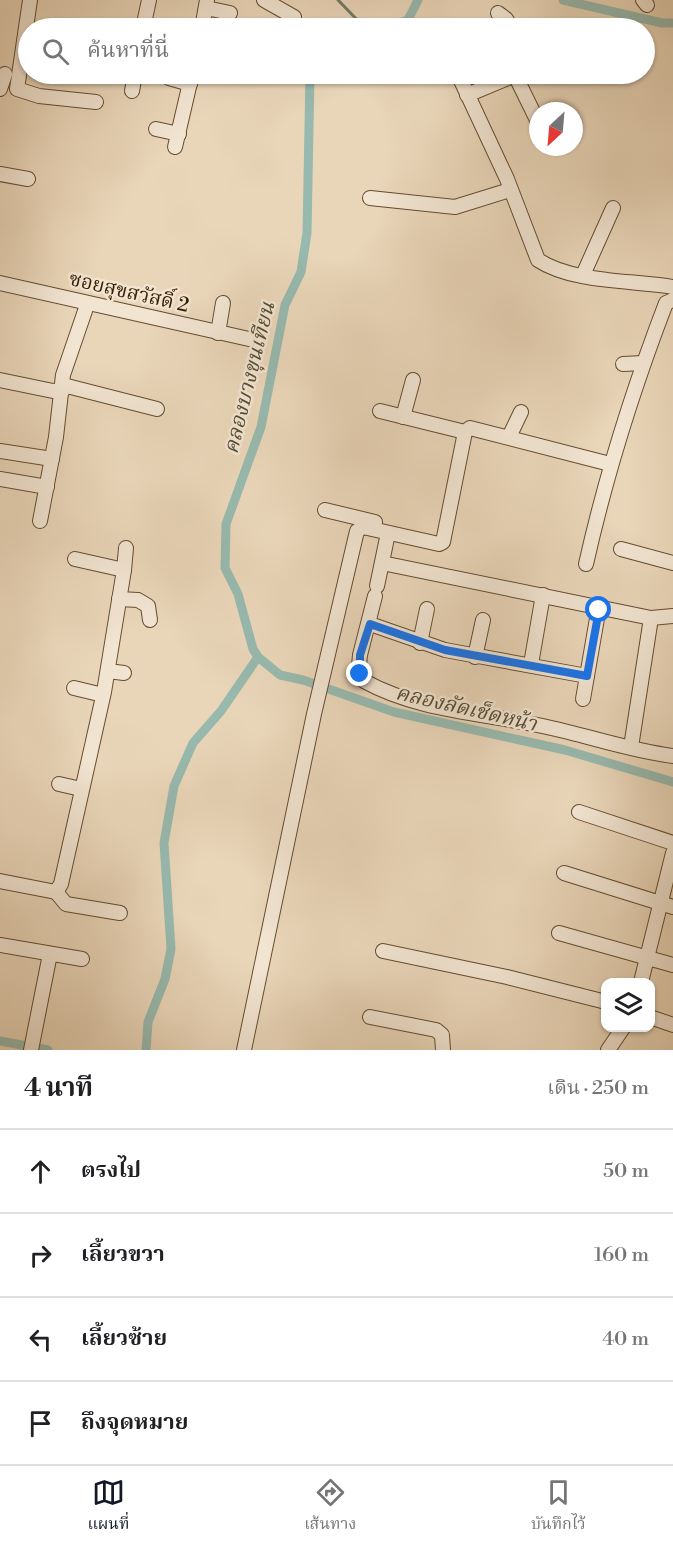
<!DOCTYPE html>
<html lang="th">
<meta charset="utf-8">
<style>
:root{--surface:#fff;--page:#f6f6f6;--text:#202124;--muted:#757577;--line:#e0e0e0;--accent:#111827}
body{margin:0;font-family:"Libre Bodoni","Noto Serif Thai",serif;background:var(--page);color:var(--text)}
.controls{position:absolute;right:18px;bottom:18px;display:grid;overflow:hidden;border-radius:12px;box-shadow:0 2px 4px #0004}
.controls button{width:54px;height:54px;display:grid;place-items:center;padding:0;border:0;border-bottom:2px solid var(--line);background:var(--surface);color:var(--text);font:30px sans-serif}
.compass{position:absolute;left:529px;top:102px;width:54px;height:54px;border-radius:50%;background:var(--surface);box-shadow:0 2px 4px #0004;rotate:206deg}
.stop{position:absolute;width:18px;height:18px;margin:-14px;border:4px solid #1a73e8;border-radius:50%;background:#fff}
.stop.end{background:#1a73e8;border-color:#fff;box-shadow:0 2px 6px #0008}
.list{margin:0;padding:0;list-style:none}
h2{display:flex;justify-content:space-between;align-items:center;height:78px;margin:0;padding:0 24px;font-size:26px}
h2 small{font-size:20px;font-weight:400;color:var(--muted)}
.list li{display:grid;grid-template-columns:39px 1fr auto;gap:18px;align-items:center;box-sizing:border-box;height:84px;padding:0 24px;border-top:2px solid var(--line)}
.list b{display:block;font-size:22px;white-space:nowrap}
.list em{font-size:20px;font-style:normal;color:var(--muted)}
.icon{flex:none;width:33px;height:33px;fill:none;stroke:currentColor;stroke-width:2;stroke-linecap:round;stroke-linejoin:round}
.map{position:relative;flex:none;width:673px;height:1050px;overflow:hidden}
.search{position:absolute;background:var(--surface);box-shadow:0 2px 4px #0004;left:18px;right:18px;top:18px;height:66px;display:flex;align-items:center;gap:15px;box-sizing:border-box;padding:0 21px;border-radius:33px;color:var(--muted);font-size:22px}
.sheet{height:414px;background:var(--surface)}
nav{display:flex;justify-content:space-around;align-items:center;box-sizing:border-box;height:84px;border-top:2px solid var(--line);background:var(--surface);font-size:16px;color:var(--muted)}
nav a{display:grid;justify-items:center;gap:3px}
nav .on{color:var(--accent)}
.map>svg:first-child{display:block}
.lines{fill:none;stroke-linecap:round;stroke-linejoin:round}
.stream{stroke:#717b6a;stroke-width:3}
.canal{stroke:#97b9ae;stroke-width:9}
.minor-casing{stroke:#644c31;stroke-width:16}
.minor{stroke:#f1e4d1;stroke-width:14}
.route{stroke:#1a73e8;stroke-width:8}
.labels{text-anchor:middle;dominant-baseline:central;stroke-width:5;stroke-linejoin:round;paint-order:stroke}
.street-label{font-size:20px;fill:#371f04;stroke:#f1e4d1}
.water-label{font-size:21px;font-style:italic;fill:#544d37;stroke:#f1e4d1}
</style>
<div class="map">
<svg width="673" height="1050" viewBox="0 0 673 1050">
<rect width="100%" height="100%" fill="#e9d5b8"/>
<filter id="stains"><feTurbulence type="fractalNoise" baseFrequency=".00333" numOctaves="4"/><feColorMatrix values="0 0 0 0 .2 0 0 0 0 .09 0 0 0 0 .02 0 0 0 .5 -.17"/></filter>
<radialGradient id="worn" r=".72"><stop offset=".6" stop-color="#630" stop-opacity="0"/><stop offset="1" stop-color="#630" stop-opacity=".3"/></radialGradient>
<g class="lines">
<!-- stream -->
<polyline class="stream" points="338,0 365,28"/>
<!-- canal -->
<g class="canal">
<polyline points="563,0 662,23 673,23"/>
<polyline points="339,28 366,28"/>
<polyline points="388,28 408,20 418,0"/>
<polyline points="310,74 307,233 301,272 285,305 261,427 226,524 225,568 238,594 253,649 258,657 280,675 303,680 394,712 565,750 673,782"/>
<polyline points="0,1041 48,1050"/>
<polyline points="146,1050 148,1022 165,979 171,949 164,843 174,786 193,743 221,711 258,657"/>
</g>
<!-- minor casing -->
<g class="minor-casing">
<g id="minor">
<polyline points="30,0 17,89 39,96 96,102"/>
<polyline points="264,0 294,17"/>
<polyline points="643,0 647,5"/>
<polyline points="206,8 230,13"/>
<polyline points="498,13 506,19 511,28"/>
<polyline points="143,28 149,0"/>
<polyline points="202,28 207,0"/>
<path d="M458,74l49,105 31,81c35,23 94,20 135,27"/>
<polyline points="169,78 190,84"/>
<polyline points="0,89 5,74"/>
<polyline points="132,91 135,74"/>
<polyline points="467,95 515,75 538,122"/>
<polyline points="156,129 179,134"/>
<polyline points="175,147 192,74"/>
<polyline points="0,174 28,179"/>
<polyline points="370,198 455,207 510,190"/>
<polyline points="583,275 613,208"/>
<polyline points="0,283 249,339"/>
<polyline points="218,333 223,303"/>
<polyline points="623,364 643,363"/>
<polyline points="0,380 53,391 63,390"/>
<polyline points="63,385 157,409"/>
<polyline points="380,411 465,432"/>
<polyline points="403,417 413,380"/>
<polyline points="509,437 521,412"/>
<polyline points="0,451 52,459"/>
<polyline points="0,479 47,487"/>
<polyline points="325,510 375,522"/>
<polyline points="40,521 56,437 63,375 87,305"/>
<polyline points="621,549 673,563"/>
<polyline points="382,563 651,618 673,616"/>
<path d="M586,564c20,-89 47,-175 80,-261l7,-3"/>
<polyline points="124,570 126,548"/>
<polyline points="377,586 387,538"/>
<path d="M375,596l-15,59 -1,11 5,15c56,31 122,32 183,46 42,9 84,24 126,29"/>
<polyline points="119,599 138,600 148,606 150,620"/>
<polyline points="370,624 445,650 587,676"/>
<polyline points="420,643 427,609"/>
<polyline points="475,657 483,620"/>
<polyline points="531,664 543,595"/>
<polyline points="108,671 124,673"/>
<polyline points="74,688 103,695"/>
<polyline points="583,699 599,607"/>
<polyline points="631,747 651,618"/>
<polyline points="59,784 81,789"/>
<polyline points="579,812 673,843"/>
<polyline points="564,873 673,907"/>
<polyline points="0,881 56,892 61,884 104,692 124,570 75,559"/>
<polyline points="56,892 66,904 120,913"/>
<polyline points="559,933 673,965"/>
<polyline points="0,945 82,959"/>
<polyline points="383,951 507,977 606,1002"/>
<polyline points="641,982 673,853"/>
<polyline points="370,1017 436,1030 442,1035 443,1050"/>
<polyline points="650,1017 673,1025"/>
<polyline points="31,1050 50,954"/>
<polyline points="244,1050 314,714 357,531 363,527 439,544 443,542 465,432 470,428 610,464"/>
<polyline points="608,1050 623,1028"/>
</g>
</g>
<!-- minor -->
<use href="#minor" class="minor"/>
</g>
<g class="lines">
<!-- route -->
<polyline class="route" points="360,674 360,655 370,624 445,650 587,676 599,610"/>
</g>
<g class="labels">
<!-- street labels -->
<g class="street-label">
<text transform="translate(129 293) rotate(13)">ซอยสุขสวัสดิ์ 2</text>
</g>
<!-- water labels -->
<g class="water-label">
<text transform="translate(250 378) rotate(-76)">คลองบางขุนเทียน</text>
<text transform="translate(466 709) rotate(13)">คลองลัดเช็ดหน้า</text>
</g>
</g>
<rect width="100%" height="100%" filter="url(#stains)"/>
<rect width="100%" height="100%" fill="url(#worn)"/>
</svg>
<div class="controls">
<button><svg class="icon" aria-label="layers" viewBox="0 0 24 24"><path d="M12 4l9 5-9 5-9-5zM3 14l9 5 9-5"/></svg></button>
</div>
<svg class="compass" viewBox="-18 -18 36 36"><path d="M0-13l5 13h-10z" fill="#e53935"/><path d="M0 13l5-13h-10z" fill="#757577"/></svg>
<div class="stop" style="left:599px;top:610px"></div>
<div class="stop end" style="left:360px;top:674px"></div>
<div class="search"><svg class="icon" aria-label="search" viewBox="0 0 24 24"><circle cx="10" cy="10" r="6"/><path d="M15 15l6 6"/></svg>ค้นหาที่นี่</div>
</div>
<section class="sheet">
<h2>4 นาที<small>เดิน · 250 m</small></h2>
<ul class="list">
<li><svg class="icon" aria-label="ahead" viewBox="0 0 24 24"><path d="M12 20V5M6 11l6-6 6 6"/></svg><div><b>ตรงไป</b></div><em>50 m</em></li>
<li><svg class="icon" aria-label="right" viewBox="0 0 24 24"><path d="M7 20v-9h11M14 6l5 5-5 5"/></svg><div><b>เลี้ยวขวา</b></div><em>160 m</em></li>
<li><svg class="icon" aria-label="left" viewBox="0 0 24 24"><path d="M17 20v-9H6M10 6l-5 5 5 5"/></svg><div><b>เลี้ยวซ้าย</b></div><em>40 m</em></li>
<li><svg class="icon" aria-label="arrive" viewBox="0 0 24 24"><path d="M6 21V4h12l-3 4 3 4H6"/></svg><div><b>ถึงจุดหมาย</b></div></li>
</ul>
</section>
<nav>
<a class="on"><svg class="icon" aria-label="map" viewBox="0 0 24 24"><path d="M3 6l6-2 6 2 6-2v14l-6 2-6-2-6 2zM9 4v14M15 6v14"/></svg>แผนที่</a>
<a><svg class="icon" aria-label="directions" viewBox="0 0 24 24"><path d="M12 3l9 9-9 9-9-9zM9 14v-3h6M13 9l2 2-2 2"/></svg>เส้นทาง</a>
<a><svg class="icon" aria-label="saved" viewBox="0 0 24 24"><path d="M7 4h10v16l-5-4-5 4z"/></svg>บันทึกไว้</a>
</nav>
